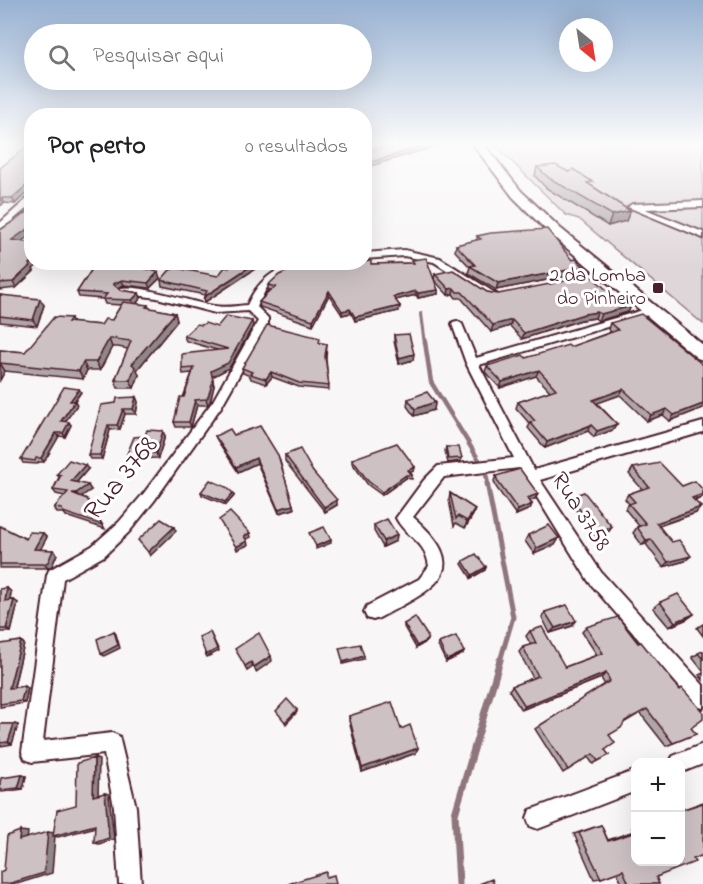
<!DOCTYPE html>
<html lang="pt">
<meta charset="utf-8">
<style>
:root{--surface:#fff;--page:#f6f6f6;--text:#202124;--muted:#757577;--line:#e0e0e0}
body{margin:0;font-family:"Indie Flower",sans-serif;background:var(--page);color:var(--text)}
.controls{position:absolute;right:18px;bottom:18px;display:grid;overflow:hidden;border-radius:12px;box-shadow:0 6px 24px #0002}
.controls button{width:54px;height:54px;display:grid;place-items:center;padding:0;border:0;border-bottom:2px solid var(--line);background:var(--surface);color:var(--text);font:30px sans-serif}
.compass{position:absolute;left:559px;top:18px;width:54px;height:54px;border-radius:50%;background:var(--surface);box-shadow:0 6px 24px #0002;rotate:150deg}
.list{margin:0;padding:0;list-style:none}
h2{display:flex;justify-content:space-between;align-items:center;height:78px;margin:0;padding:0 24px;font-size:26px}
h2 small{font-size:20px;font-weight:400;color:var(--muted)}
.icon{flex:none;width:33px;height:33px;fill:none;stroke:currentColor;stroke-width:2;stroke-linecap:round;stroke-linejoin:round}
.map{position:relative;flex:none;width:703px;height:884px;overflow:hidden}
.search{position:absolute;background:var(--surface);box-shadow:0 6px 24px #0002;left:24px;top:24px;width:348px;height:66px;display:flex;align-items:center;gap:15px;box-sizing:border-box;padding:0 21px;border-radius:33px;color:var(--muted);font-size:22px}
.panel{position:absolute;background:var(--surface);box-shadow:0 6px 24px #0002;left:24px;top:108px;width:348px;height:162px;border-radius:24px}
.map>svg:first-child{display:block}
.green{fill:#ded6d9;stroke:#947a82;stroke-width:1.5}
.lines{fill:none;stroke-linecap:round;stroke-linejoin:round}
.stream-far3{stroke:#8f747b;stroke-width:4}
.stream-far2{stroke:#8f747b;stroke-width:4.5}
.stream-far1{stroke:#8f747b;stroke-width:5}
.stream{stroke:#8f747b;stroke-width:7}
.minor-casing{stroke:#4a1f2b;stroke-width:4}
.secondary-casing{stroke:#4a1f2b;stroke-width:4}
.minor{fill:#fff;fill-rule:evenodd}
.secondary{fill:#fff;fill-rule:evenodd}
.wall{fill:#b0a6a9;stroke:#4a1f2b;stroke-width:1.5}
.shaded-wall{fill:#908789;stroke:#4a1f2b;stroke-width:1.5}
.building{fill:#cdc1c4;stroke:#4a1f2b;stroke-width:1.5}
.poi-dot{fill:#4a1f2b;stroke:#fff;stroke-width:2}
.labels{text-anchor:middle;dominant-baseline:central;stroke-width:6;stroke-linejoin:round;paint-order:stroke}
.far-poi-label{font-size:20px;fill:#4a1f2b;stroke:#fff;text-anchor:end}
.street-label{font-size:24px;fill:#4a1f2b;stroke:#fff}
.near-street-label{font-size:28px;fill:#4a1f2b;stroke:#fff}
</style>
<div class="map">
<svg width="703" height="884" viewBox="0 0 703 884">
<rect width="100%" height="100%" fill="#f8f6f7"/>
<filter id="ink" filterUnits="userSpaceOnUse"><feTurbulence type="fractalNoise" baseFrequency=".0167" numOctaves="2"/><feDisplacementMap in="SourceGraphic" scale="12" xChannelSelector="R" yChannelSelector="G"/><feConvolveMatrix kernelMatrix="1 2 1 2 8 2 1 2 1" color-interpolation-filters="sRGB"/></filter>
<g filter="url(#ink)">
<!-- green -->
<polygon class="green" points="493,143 703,143 703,324 579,219 566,215"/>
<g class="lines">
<!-- stream-far3 -->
<polyline class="stream-far3" points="421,314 425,344"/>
<!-- stream-far2 -->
<polyline class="stream-far2" points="425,342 431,382 485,470 488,484"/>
<!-- stream-far1 -->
<polyline class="stream-far1" points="487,483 513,617 500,661"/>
<!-- stream -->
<polyline class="stream" points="459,884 455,814 500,660"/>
<!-- minor casing -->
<g class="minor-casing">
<g id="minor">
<polygon points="29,197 32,197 32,204 0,231 0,223"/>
<polygon points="703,201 703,207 645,209 703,232 703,238 628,207 632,204"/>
<polygon points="404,250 440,258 498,295 493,298 489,297 434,262 404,256 364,259 364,253"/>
<path d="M298,263l20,-1 -40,15 -12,12 -9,18 11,11v6l-47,83 -67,94 -25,31 -25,24 -41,23 -20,162 69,-8 7,3 17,71 5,77h-22l-5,-77 -10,-53 -72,8 -7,-3 -3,-7 25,-177 2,-5 43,-24 27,-24 25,-29 69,-92 45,-80 -10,-10 -33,2 -58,-15 -35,-5 -5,-3c13,-10 78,14 97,16 10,2 22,0 33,-1 11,-24 26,-36 51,-42z"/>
<polygon points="607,270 612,273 611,275 574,283 569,280 570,278"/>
<path d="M650,308l5,3 -1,2 -175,52 55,105 169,-48v10l-163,48 61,92 102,113v23l-7,-2 -107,-124 -70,-114 -75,9 -31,40c65,56 17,73 -34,101l-6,2 -6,-2 -3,-6 3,-6 52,-27 10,-13c-4,-27 -23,-28 -33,-48l28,-38 14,-14 76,-8 -48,-95 -14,-39 1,-2 4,-1 5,3 14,34z"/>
<polygon points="703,744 703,764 680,773 680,762 670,762 673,756"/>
<polygon points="636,770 636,791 538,829 530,826 527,818 530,810"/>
</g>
</g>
<!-- secondary casing -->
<g class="secondary-casing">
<polygon id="secondary" points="472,143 483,143 521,191 560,228 703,345 703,360 697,358 550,234 513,197"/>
</g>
<!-- minor -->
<use href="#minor" class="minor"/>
<!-- secondary -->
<use href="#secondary" class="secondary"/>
</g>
<!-- wall -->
<g class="wall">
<polygon points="32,143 32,190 30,190 15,204 4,203 0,206 0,168"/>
<polygon points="388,143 371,166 364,163 364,154"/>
<polygon points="537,167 592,186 630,211 626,221 608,226 546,188 535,176"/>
<polygon points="32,209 32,234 21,241 34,271 16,288 0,290 0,230"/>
<polygon points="477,236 572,260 584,267 582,273 496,290 468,273 470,267 455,251 456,245 477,240"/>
<polygon points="412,260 434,279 435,274 487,292 498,294 615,297 631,306 628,312 598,321 595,318 581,320 522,339 510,326 491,332 461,298 456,298 453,294 448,295 435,281 438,294 418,298 416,295 395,300 400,306 399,311 355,321 351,313 342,315 329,295 313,325 260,307 259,302 265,296 265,294 270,290 268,290 268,285 327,265 411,263"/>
<polygon points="257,262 258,267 205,302 204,297 205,295 162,286 161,280 218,276 229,268"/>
<polygon points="94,266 160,278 150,288 124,285 118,288 120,290 139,293 141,298 136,304 148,305 149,308 175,313 177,321 137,370 139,375 134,388 118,388 115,380 128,349 118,347 112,347 100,370 87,370 83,379 5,371 0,380 0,350 25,352 71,318 73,323 101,325 112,320 121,305 105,304 103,299 79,297 77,292"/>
<polygon points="0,295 44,305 37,326 0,322"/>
<polygon points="252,321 253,326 229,368 212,377 214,386 210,402 208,405 197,405 191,427 176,427 174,422 192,373 183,374 182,369 217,350 186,341 184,336 202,325 217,327"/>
<polygon points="610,323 703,365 703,408 670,421 663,415 647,421 620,395 597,403 617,424 613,430 594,437 588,431 545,448 528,428 530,424 516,408 518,402 550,391 536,376 500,388 485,372 487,366 526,358 570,347 611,332 608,329"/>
<polygon points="394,335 413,360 399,364 394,341"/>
<polygon points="320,343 327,344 326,359 329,390 299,387 272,377 266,384 251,379 250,376 243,373 242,368"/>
<polygon points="81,392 75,401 77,405 65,421 71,425 65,437 59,436 44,462 39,462 37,464 23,463 21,459"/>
<polygon points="136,397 138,402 136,414 125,414 120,429 110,430 102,459 90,459 88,455 116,403"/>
<polygon points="408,399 435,402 434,410 414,416 407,406"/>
<polygon points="234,435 278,455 294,509 279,513 257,463 238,472 217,440 215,436"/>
<polygon points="165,436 158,458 130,459 127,454"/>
<polygon points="446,447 462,458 461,461 448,463 445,451"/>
<polygon points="285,455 313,472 337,505 325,512 285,461"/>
<polygon points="352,459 415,467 414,471 410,472 412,475 412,479 406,478 382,495 368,485 352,463"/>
<polygon points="633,468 682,486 703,490 703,496 701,498 695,501 696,513 659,526 685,561 663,567 646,544 642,545 633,533 637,527 639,526 625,509 629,504 625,499 628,494 642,489 629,474"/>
<polygon points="88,469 77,482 91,490 81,496 87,499 105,529 66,516 64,513 57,513 54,508 65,496 56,494 53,490 59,477 57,474"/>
<polygon points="496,476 538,494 535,499 529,501 532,504 530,509 516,515 496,487 494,481"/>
<polygon points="201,492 233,493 234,496 226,505 202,495"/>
<polygon points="450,493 475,509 473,515 465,528 456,523 454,526 449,500"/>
<polygon points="570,497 612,527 609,531 595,535 568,500"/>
<polygon points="374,525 396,541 383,547 374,531"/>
<polygon points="0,526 26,539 43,533 47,537 40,549 57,554 52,566 48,568 0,568"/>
<polygon points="528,535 559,538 555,545 534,554 525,541"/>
<polygon points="463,561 486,567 485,570 471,578 462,564"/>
<polygon points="7,588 11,592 10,600 14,600 18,603 11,632 0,632 0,589"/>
<polygon points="660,602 694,614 687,619 669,627 653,608"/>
<polygon points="545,612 572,626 550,633 542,617"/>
<polygon points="404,624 426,642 416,648 404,627"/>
<polygon points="703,624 703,636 697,628"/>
<polygon points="586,627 691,728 696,734 666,746 640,713 625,722 609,735 605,750 609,755 593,764 588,757 563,773 535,729 539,726 605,685 601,678 521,710 509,690 512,686 533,678 519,652 523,647 531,645 526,636 530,631 565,667 597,655 582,632"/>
<polygon points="21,641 24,644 14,687 28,688 25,703 0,707 0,647"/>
<polygon points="439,643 464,652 463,654 446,662 438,646"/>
<polygon points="703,651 703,671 692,657"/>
<polygon points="703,673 703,680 699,675"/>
<polygon points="349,716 401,729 416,753 362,772 349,721"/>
<polygon points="0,724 14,724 18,725 12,744 0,746"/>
<polygon points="22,775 26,776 23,789 2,792 0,791 0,783"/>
<polygon points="703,802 703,855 693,859 656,877 659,884 622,884 617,872 601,878 594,879 574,834 601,825 608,840 634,831 632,828 636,827 636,861 681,861 681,810"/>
</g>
<!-- shaded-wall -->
<g class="shaded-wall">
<polygon points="371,143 379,143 364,150 364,146"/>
<polygon points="434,143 447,143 371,166 371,162"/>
<polygon points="27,185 30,190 15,204 12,198"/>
<polygon points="1,197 4,203 0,206 0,198"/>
<polygon points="630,211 626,221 608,226 612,215"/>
<polygon points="32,226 32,234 15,246 12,240"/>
<polygon points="32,262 42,262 33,269 34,271 16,288 13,282"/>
<polygon points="257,262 258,267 205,302 204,297"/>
<polygon points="584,267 582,273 496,290 498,283"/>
<polygon points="158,272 160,278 150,288 148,283"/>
<polygon points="122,280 124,285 115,289 113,284"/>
<polygon points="454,288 453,294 448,295 449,289"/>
<polygon points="438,290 438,294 418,298 418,293"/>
<polygon points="329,291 329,295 313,325 313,320"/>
<polygon points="416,291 416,295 392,301 393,297"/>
<polygon points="139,293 141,298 134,306 132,300"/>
<polygon points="40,299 44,305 37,326 33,320"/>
<polygon points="400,306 399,311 355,321 355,317"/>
<polygon points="631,306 628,312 598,321 601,314"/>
<polygon points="350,309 351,313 342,315 342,311"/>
<polygon points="597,312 595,318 581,320 522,339 524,333 584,314"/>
<polygon points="175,313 177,321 137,370 139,375 134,388 130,380 132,364"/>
<polygon points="512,320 510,326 491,332 493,325"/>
<polygon points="252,321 253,326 229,368 212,377 214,386 210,402 208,405 206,399 211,371"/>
<polygon points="109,339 112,347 100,370 96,362"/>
<polygon points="414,354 413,360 399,364 399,358"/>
<polygon points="83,362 87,370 83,379 79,371"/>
<polygon points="0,363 5,371 0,380"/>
<polygon points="539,370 536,376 500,388 502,382"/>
<polygon points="271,372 272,377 266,384 266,379"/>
<polygon points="79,389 81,392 72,404 70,401"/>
<polygon points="623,389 620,395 590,406 593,400"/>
<polygon points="136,397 138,402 136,414 133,409"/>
<polygon points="195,400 197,405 191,427 189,422"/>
<polygon points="75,401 77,405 63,425 61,421"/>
<polygon points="435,402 434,410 414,416 415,409"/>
<polygon points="703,404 703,408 670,421 674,415"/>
<polygon points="123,409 125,414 120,429 117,425"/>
<polygon points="667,409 663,415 647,421 651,415"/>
<polygon points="69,422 71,425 65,437 63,433"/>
<polygon points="617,424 613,430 594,437 597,431"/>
<polygon points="108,425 110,430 102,459 100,455"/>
<polygon points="591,425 588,431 545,448 547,442"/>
<polygon points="163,431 165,436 158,458 156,453"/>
<polygon points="56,433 59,436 44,462 41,458"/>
<polygon points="256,458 257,463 238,472 236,467"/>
<polygon points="85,465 88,469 74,485 71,481"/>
<polygon points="415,467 414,471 408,473 408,470"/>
<polygon points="406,475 406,478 382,495 382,492"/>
<polygon points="88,485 91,490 79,498 76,493"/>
<polygon points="233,493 234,496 226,505 225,502"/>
<polygon points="538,494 535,499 525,503 527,498"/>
<polygon points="703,494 703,496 701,498 687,503 692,498"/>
<polygon points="337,500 337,505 325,512 324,507"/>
<polygon points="532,504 530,509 516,515 518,510"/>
<polygon points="293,505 294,509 279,513 278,509"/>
<polygon points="701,507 696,513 652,528 656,523"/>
<polygon points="475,509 473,515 465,528 467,521"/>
<polygon points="174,527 176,531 150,556 148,552"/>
<polygon points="612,527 609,531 595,535 597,532"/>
<polygon points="43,533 47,537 38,554 34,549"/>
<polygon points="250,533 251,537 245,540 244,536"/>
<polygon points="397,535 396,541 383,547 384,541"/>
<polygon points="559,538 555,545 534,554 537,548"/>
<polygon points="651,539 646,544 642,545 646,540"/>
<polygon points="331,540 331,543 316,549 316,546"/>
<polygon points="247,541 248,545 237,550 236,547"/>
<polygon points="53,550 57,554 52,566 48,568 44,564"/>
<polygon points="691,556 685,561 663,567 668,562"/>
<polygon points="486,567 485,570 471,578 472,575"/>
<polygon points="7,588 11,592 9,605 5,601"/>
<polygon points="14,600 18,603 11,632 6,629"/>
<polygon points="694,614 687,619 669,627 675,622"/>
<polygon points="576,621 572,626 550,633 555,628"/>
<polygon points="114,631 116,634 120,648 104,656 101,654"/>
<polygon points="210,632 219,651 207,657 206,655"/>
<polygon points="427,640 426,642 416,648 417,646"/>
<polygon points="21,641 24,644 13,690 9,688"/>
<polygon points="464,652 463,654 446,662 447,660"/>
<polygon points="271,656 272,661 256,672 254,667"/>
<polygon points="364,656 364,659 343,664 343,662"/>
<polygon points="251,662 253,667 247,671 245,666"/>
<polygon points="606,673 601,678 521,710 525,706"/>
<polygon points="25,686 28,688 25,703 21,701"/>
<polygon points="297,710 297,712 286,724 285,722"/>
<polygon points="14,724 18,725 12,744 8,742"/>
<polygon points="418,748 416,753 362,772 362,768"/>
<polygon points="94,758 99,760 98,798 93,796"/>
<polygon points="22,775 26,776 23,789 18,788"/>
<polygon points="105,793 109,794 114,839 99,844 94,843"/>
<polygon points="95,825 100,826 58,837 55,836 52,873 17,884 8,884 48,832 55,833"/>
<polygon points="20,831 28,832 27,841 19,840"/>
</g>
<!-- building -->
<g class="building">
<polygon points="32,143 32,185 27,185 12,198 0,198 0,168"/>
<polygon points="388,143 434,143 371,162 364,158 364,154"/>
<polygon points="555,165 569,172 573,169 593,182 587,183 630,211 612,215 549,178 537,167"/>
<polygon points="32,209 32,226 12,240 32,243 32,262 29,264 31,265 13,282 0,283 0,230"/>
<polygon points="547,229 572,260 576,259 584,267 498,283 470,266 475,265 456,245 481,239 477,236 491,233"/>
<polygon points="426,258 438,290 418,293 416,291 393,297 400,306 355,317 350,309 342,311 329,291 313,320 259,302 266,295 265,294 276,287 268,285 279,275 308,262 326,262 327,265 371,261 371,264 414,263 412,260"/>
<polygon points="232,262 257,262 204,297 207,291 161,280 170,270 176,268 218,276 225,267 229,268"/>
<polygon points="128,264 158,272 148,283 122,280 113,284 120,290 139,293 132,300 103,299 107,294 77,292 94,266"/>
<polygon points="453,270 487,292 498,294 591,276 615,297 619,296 631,306 601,314 597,312 584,314 524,333 512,320 493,325 462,292 457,292 454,288 449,289 435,274"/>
<polygon points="0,295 40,299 33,320 0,316"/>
<polygon points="123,302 148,305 146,307 175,313 132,364 135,367 130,380 115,380 131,341 115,339 116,337 114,339 109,339 96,362 83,362 79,371 0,363 0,350 25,352 54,317 71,318 68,322 101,325 105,319 112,320"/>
<polygon points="641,314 703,365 703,404 674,415 667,409 651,415 623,389 593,400 617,424 597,431 591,425 547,442 530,422 535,421 518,402 556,389 539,370 502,382 487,366 523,355 526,358 568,345 570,347 618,330 610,323"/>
<polygon points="226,316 252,321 228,363 211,371 213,381 208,397 206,399 195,400 189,422 174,422 180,397 184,397 194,368 182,369 182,354 228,349 184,336 197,324 202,325 205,323 217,327"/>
<polygon points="267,325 320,338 319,343 327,344 325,356 329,386 299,383 271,372 266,379 250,374 252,372 242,368"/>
<polygon points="409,334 414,354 399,358 394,335"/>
<polygon points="64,387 79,389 70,401 75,401 61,421 69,422 63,433 56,433 41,458 36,458 35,461 21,459"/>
<polygon points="427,392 435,402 415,409 408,399"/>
<polygon points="136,397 133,409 123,409 117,425 108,425 100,455 88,455 101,405 116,403 117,398"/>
<polygon points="260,426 278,455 293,505 278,509 256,458 236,467 215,436 230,429 234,435"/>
<polygon points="147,430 163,431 156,453 127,454 134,437 145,436"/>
<polygon points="397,443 415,467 408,470 412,475 406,475 382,492 368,481 352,459"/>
<polygon points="446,447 459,447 462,458 448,459"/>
<polygon points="300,449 313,472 337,500 324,507 285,455"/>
<polygon points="69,460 85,465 71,481 88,485 76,493 72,493 87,499 102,525 63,512 62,509 54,508 68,492 53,490 61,475 57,474"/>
<polygon points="660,463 682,486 695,481 703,490 703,494 692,498 701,507 656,523 672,542 679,540 691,556 668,562 651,539 646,540 637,527 646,524 629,504 635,502 628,494 649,487 633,468"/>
<polygon points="520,469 538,494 527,498 532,504 518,510 498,482 496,476"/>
<polygon points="210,480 226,487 233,493 225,502 201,492"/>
<polygon points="584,492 612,527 597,532 570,497"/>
<polygon points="450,493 475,509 467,521 458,516 456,519"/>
<polygon points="230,512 250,533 244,536 247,541 236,547 219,520"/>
<polygon points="161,519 174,527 148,552 138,540"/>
<polygon points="387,519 397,535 384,541 374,525"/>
<polygon points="549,525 559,538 537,548 528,535"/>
<polygon points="0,526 26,539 30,532 43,533 34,549 53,550 48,562 44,564 0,564"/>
<polygon points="324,527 331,540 316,546 309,533"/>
<polygon points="476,554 486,567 472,575 463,561"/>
<polygon points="7,588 5,601 14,600 6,629 0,629 0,589"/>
<polygon points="678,594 694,614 675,622 660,602"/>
<polygon points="567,605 576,621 555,628 545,612"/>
<polygon points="415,617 427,635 427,640 417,646 404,624"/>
<polygon points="618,617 638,643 641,642 680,690 682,688 703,712 703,719 691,728 696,734 673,743 647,709 625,721 621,728 609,735 615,743 605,750 609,755 598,761 593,754 568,770 539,726 610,681 606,673 525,706 512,686 538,676 523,647 536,643 530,631 542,627 565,667 603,653 586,627"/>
<polygon points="114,631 118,645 101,654 97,639"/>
<polygon points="210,632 217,649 206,655 199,637"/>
<polygon points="259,633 271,656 254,667 251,662 245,666 235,649"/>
<polygon points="456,636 464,652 447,660 439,643"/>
<polygon points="21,641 9,688 25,686 21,701 0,704 0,647 1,644"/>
<polygon points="360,644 364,656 343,662 339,648"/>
<polygon points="703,651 703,659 698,653"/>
<polygon points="287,699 297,710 285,722 276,711"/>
<polygon points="392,702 401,729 410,725 418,748 362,768 349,716"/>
<polygon points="0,724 14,724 8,742 0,743"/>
<polygon points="94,758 93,796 105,793 109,838 94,843 95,825 53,836 57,810 76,805 77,763"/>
<polygon points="22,775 18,788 0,790 0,783 1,778"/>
<polygon points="703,803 703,855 693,859 695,862 656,877 659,884 629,884 623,870 601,878 579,833 601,825 608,841 636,832 636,861 681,861 681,810"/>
<polygon points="20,831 19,840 48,832 44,873 8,884 0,884 0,872 4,870 7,836"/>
<polygon points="326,872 326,877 334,875 336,884 288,884"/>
<polygon points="492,879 494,884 479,884"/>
</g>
</g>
<!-- sky -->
<linearGradient id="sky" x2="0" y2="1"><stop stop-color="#97b1d2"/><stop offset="0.54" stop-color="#fcfbfb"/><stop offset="1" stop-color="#fcfbfb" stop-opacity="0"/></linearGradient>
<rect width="703" height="267" fill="url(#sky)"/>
<!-- markers -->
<rect class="poi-dot" x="652" y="282" width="12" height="12" rx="3"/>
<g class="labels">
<!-- far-poi labels -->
<g class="far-poi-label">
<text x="646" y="276">2 da Lomba<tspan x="646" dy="23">do Pinheiro</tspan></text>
</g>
<!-- street labels -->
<g class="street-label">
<text transform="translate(580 512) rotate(57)">Rua 3758</text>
</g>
<!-- near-street labels -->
<g class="near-street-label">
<text transform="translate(122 479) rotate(-51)">Rua 3768</text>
</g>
</g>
</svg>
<div class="controls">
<button>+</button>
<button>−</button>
</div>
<svg class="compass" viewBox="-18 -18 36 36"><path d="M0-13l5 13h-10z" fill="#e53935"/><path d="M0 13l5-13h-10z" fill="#757577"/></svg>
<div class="search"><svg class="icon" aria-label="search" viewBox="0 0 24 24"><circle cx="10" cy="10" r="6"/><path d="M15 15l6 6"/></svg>Pesquisar aqui</div>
<section class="panel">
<h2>Por perto<small>0 resultados</small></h2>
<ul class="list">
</ul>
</section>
</div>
